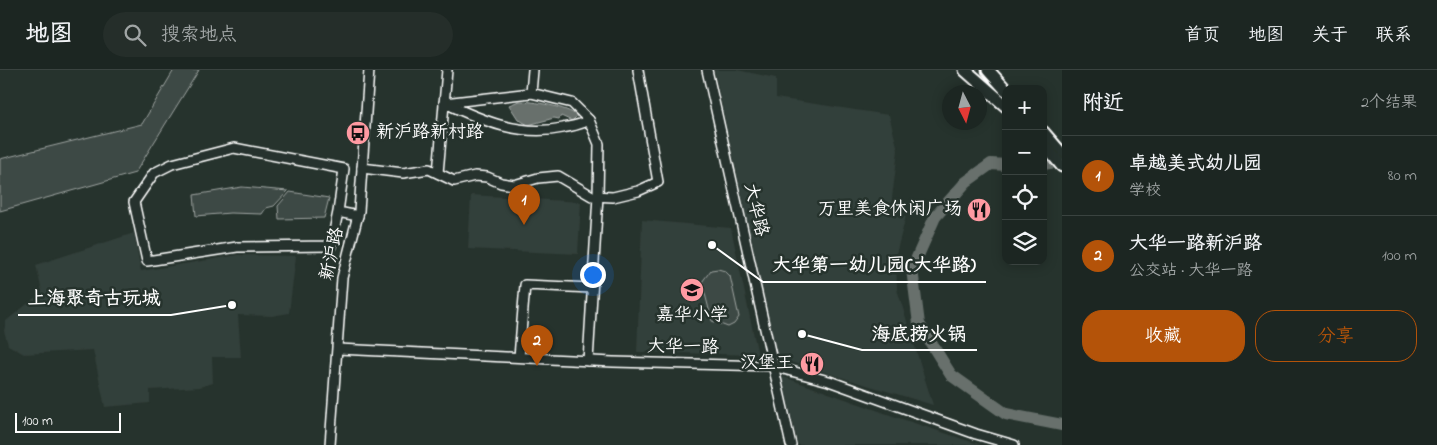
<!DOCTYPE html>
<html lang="zh">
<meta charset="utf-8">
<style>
:root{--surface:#1c2622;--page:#252e2a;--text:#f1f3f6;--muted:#a0a5a5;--line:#3a4340;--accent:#b45309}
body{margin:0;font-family:"Indie Flower","LXGW WenKai TC",sans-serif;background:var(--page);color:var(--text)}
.controls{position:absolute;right:15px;top:15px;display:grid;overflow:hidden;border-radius:10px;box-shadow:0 2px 12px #0003}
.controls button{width:45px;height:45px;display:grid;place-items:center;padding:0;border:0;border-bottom:1px solid var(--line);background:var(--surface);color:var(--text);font:25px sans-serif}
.compass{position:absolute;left:942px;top:15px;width:45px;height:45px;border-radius:50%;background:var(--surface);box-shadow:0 2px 12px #0003;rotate:174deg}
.scale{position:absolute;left:15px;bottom:12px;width:106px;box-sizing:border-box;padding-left:5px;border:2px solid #fff;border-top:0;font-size:14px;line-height:18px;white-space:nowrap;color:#fff;-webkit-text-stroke:4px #26332d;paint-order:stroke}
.you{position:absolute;left:592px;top:204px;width:18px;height:18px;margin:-12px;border:4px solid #fff;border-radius:50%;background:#1a73e8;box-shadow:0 0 0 8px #1a73e833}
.badge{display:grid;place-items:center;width:32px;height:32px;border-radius:50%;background:var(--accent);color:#fff;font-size:16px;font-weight:700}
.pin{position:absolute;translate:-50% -41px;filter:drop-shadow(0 1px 2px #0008)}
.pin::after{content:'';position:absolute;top:26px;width:18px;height:15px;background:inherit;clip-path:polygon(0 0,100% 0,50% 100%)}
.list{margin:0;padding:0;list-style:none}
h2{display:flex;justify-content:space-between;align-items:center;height:65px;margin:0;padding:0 20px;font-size:21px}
h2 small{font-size:16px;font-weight:400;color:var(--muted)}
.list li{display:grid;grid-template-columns:32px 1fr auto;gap:15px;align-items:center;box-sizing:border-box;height:80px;padding:0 20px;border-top:1px solid var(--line)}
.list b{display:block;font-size:19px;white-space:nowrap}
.list p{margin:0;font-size:16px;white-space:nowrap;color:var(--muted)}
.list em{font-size:16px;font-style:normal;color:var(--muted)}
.actions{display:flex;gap:10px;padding:15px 20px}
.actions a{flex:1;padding:11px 0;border:1px solid var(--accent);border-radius:20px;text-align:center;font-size:18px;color:var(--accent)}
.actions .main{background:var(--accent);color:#fff}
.icon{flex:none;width:28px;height:28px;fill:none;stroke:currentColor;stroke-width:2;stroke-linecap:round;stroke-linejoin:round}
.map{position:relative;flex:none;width:1062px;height:375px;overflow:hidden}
header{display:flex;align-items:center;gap:30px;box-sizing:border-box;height:70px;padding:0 25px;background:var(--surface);border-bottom:1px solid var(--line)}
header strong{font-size:24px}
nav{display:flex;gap:28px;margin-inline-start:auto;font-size:18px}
.search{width:350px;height:45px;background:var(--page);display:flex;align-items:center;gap:12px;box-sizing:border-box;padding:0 18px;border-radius:28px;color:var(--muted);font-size:19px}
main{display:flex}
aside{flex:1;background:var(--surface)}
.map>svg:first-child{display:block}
.built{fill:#333f3a}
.green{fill:#3e4944;stroke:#9ea4a2}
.water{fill:#67706c;stroke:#a4a9a7}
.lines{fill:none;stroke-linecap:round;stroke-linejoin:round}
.river{stroke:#67706c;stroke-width:12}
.minor-casing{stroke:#fff;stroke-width:12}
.major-casing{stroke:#fff;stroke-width:15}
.minor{stroke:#26332d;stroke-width:9}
.major{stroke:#26332d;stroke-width:11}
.labels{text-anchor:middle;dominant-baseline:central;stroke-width:5;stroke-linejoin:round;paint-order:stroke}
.poi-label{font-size:18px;fill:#fff;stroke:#26332d;text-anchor:end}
.street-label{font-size:18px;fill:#fff;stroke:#26332d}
.leader{fill:none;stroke:#fff;stroke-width:2}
.callout-dot{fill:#fff;stroke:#26332d;stroke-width:2}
.callout-label{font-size:19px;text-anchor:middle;font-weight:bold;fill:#fff;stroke:#26332d;stroke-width:5;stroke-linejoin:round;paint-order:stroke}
</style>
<header>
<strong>地图</strong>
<div class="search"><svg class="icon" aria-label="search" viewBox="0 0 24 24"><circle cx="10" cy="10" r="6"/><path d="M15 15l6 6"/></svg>搜索地点</div>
<nav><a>首页</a><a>地图</a><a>关于</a><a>联系</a></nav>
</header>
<main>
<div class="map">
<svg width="1062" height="375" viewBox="0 0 1062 375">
<rect width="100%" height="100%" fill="#26332d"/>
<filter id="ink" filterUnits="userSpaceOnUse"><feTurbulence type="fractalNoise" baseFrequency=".02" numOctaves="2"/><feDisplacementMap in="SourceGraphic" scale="10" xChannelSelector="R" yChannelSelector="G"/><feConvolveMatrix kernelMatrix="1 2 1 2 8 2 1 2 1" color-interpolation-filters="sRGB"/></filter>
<g filter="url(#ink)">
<!-- built -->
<g class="built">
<polygon points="714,0 737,0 776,8 776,28 889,45 898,80 890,145 906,146 896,184 897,219 933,335 777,288"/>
<polygon points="471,125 581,132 578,184 468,179"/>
<polygon points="642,150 731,158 758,285 637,282"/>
<polygon points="134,163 141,201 238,185 296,186 289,243 272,246 238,245 241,287 212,287 213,313 200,317 150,320 150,333 105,337 93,280 24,284 8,275 4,261 6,251 42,222 36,195"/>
<polygon points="781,306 893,346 981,375 798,375"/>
</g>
<!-- green -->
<g class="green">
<polygon points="174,0 199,0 135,103 0,141 0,89 142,54"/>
<polygon points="242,117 288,121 274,136 266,138 262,144 230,143 196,146 194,125"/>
<polygon points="290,122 329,128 324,148 279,149 278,136"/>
<polygon points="718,199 725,201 730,206 739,247 734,254 728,257 712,251 702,212 711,200"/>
</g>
<!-- water -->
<path class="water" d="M519,31c13,0 49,6 58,15l-5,5 -11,-5 -2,3 -5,-1 -26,7 -10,-6 -9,-14z"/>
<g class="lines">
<!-- river -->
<g class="river">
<polyline points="1043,94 1062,91"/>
<polyline points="1006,95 991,94 966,112 935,147 912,199 919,254 951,305 1006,344 1062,355"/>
</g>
<!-- minor casing -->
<g class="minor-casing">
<g id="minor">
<polyline points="707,0 791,375"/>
<polyline points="531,23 533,0"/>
<polyline points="444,33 531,23 572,33 589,50 599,74 598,126 588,291"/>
<path d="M445,33c38,18 75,34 118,25 9,-2 18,-3 26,-8"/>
<polyline points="362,98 403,103 429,99 454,111 475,106 487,107 501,113 514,115 538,108 558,106 592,126 613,127 638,121 658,112 638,0"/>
<polyline points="438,103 447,0"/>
<polyline points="338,142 331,176 237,177 147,191 134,132 154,103 172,94 234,78 344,99 338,142 358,146"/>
<polyline points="338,279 613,292 772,296 829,311 976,364 1014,375"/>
<polyline points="519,287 525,215 592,218"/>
<polyline points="330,375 342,208 359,141 369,0"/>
</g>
</g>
<!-- major casing -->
<g class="major-casing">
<g id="major">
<polyline points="965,0 1006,36"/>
<polyline points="988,0 1006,20"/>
<polyline points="1043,62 1062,84"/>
<polyline points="1048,79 1062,96"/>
</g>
</g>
<!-- minor -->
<use href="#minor" class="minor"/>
<!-- major -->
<use href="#major" class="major"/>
</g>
</g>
<!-- icons -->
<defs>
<g id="bus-disc" transform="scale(1.25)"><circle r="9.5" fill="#ff9aa2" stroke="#26332d"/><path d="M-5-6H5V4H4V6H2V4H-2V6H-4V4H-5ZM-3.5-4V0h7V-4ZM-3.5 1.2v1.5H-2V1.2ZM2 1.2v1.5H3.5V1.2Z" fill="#111"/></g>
<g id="restaurant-disc" transform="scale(1.25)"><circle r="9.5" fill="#ff9aa2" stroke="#26332d"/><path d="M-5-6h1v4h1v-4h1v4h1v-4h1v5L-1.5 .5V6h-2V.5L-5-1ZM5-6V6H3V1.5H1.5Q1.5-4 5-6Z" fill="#111"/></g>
<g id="school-disc" transform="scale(1.25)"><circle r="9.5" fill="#ff9aa2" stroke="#26332d"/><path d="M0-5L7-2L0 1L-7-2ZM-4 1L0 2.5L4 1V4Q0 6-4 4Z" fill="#111"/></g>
</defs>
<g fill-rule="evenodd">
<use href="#bus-disc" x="358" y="63"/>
<use href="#restaurant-disc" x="979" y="140"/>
<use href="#school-disc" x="692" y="220"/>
<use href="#restaurant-disc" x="812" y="294"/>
</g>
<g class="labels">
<!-- poi labels -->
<g class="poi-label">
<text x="376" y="63" text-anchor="start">新沪路新村路</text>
<text x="962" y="140">万里美食休闲广场</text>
<text x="692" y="246" text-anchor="middle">嘉华小学</text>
<text x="794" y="294">汉堡王</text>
</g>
<!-- street labels -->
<g class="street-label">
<text transform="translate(755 140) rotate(77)">大华路</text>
<text transform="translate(333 184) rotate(-78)">新沪路</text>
<text transform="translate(683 278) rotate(1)">大华一路</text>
</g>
</g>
<!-- callouts -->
<path class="leader" d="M712 175L763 212H986M232 235L171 245H18M802 264L862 280H977"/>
<g class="callout-dot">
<circle cx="712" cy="175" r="5"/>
<circle cx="232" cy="235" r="5"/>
<circle cx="802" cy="264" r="5"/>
</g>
<g class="callout-label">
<text x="874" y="201">大华第一幼儿园(大华路)</text>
<text x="94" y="234">上海聚奇古玩城</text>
<text x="919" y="270">海底捞火锅</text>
</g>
</svg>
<div class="controls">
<button>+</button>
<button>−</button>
<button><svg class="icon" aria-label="locate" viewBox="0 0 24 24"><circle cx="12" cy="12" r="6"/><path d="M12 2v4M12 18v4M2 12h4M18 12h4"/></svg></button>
<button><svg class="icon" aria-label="layers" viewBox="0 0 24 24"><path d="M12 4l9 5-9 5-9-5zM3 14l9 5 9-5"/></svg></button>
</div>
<svg class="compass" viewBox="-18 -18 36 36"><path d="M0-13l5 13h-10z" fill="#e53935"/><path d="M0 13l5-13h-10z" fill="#a0a5a5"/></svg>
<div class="scale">100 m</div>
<div class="you"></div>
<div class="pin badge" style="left:524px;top:155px">1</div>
<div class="pin badge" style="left:537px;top:296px">2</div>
</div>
<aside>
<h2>附近<small>2个结果</small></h2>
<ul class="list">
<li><span class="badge">1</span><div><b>卓越美式幼儿园</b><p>学校</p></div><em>80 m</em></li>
<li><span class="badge">2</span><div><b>大华一路新沪路</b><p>公交站 · 大华一路</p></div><em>100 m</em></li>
</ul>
<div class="actions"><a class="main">收藏</a><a>分享</a></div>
</aside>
</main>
